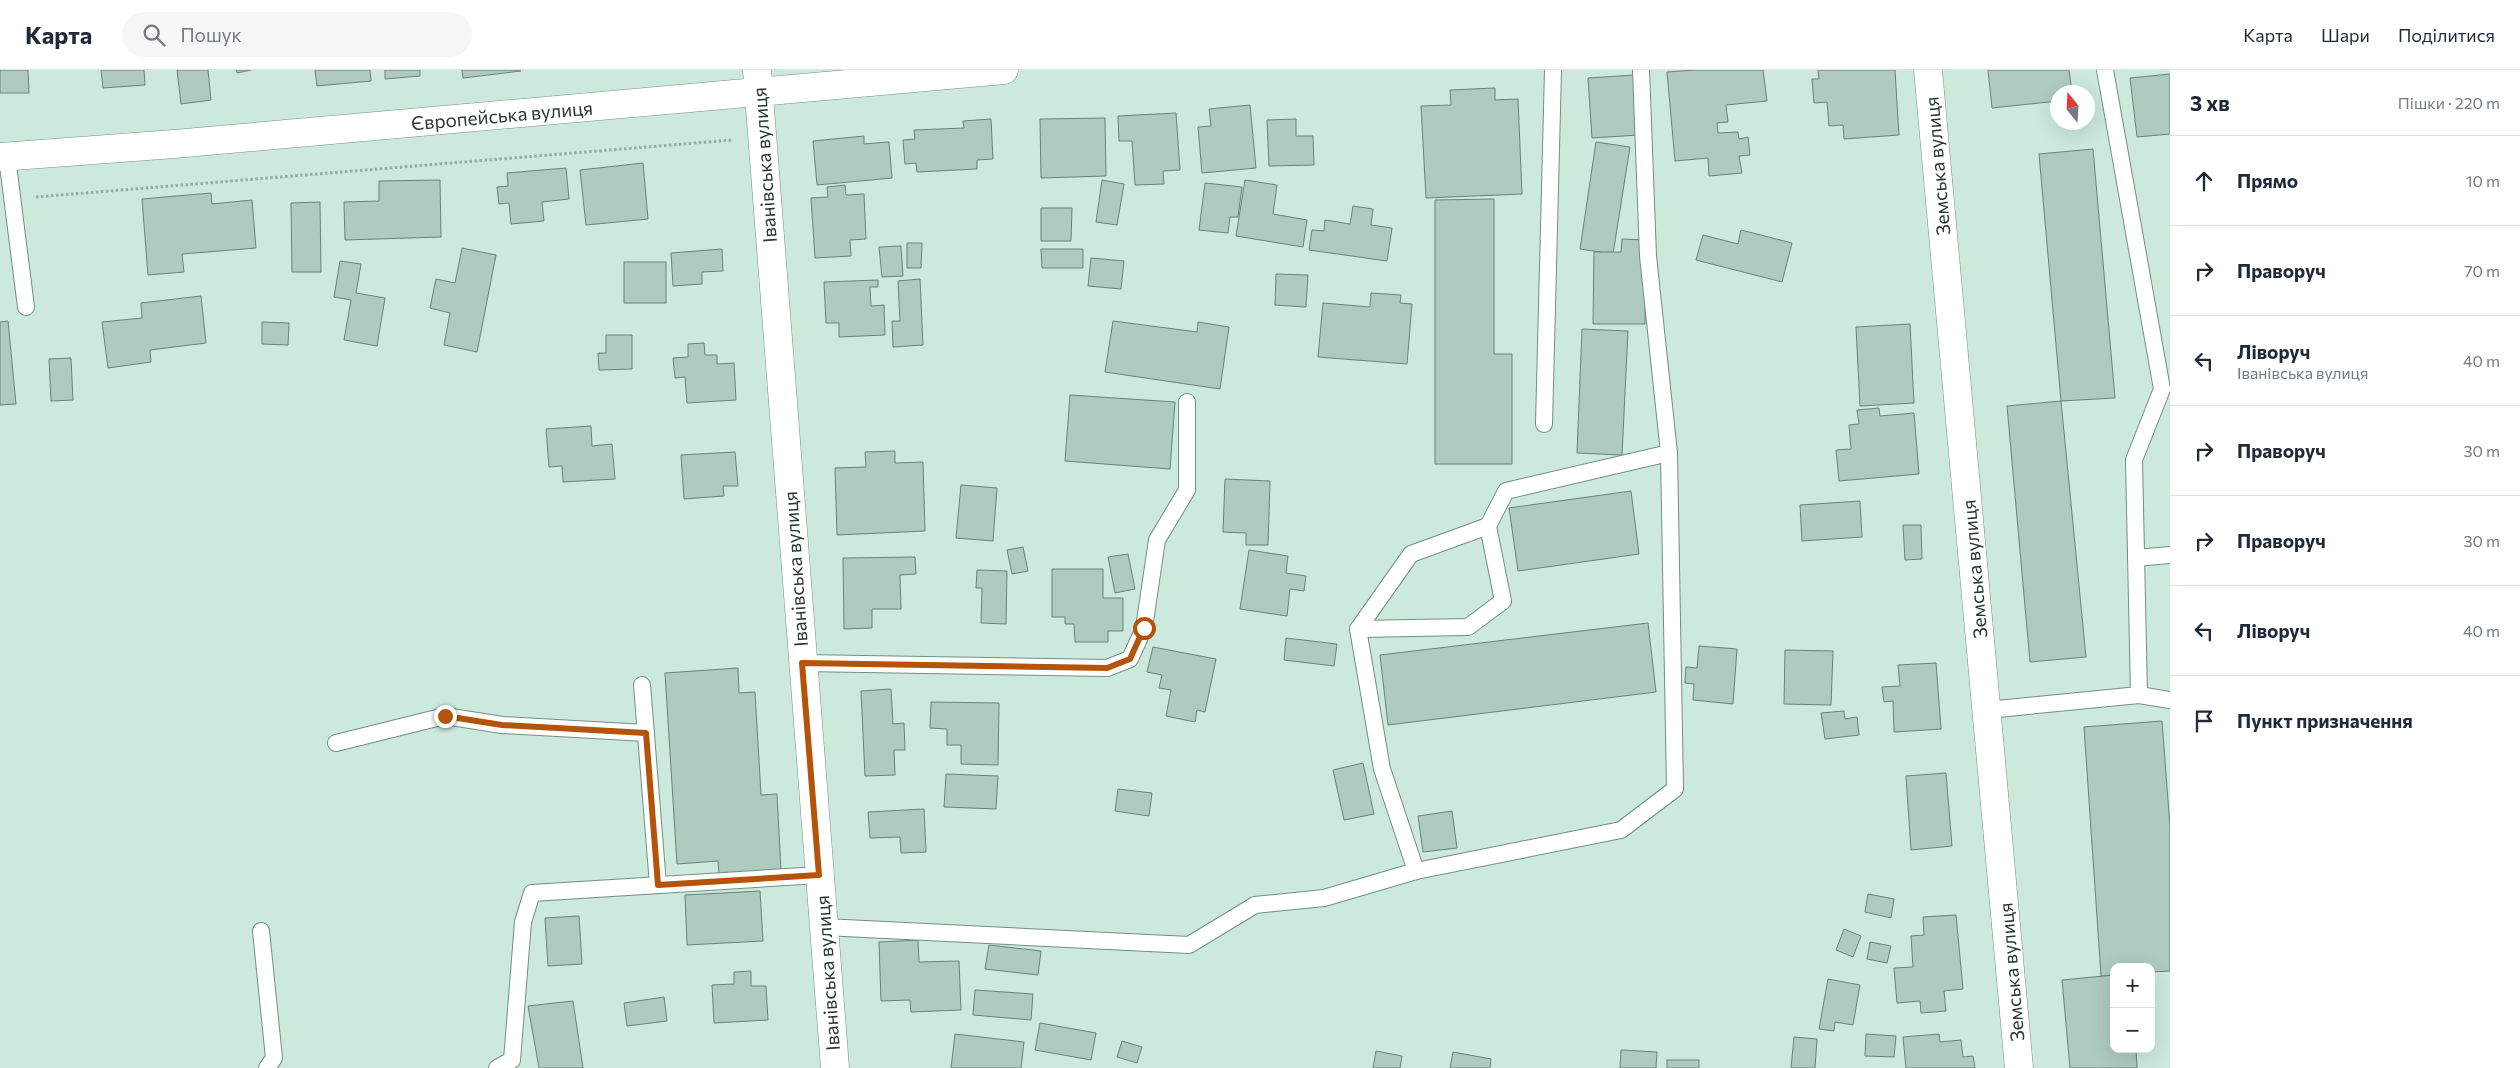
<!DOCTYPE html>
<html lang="uk">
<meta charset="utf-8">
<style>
:root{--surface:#fff;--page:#f6f6f7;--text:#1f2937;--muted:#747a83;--line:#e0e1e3}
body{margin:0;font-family:Commissioner,sans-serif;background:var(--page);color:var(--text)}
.controls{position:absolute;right:15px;bottom:15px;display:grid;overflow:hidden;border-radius:10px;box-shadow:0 5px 20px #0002}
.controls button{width:45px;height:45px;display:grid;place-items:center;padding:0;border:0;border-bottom:1px solid var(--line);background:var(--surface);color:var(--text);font:25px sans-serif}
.compass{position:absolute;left:2050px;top:15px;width:45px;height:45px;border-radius:50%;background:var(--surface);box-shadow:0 5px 20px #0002;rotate:342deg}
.stop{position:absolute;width:15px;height:15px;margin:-11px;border:4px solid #b45309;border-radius:50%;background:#fff}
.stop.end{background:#b45309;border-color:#fff;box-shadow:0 1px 5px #0008}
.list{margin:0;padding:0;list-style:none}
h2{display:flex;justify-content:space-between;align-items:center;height:65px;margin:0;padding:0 20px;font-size:21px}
h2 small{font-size:16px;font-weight:400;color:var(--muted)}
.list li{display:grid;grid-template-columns:32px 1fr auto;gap:15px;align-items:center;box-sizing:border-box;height:90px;padding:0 20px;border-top:1px solid var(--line)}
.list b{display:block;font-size:19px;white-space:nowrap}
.list p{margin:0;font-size:16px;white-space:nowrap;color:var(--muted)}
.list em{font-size:16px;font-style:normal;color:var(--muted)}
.icon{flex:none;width:28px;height:28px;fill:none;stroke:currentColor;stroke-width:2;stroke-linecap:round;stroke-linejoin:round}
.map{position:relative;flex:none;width:2170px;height:998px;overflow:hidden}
header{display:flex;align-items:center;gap:30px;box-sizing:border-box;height:70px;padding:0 25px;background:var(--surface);border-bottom:1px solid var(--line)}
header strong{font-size:24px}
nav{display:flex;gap:28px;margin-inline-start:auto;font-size:18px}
.search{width:350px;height:45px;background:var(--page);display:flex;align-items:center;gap:12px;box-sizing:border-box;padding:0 18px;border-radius:28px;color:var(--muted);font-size:19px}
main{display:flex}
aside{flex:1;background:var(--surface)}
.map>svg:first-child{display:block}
.building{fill:#aecbc0;stroke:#688379}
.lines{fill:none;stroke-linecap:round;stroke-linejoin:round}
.service-casing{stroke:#748e84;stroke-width:18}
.minor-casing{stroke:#748e84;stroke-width:29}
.path{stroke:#95aca3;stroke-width:3;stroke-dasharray:2.5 2.5;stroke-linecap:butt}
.service{stroke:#fff;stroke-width:16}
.minor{stroke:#fff;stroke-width:28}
.route{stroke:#b45309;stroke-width:6}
.labels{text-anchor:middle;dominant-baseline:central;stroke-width:4;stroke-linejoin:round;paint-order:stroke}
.street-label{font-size:19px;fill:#2c3732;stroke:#fff}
</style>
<header>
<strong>Карта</strong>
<div class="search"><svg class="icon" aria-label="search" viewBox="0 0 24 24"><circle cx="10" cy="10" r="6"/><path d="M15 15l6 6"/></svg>Пошук</div>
<nav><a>Карта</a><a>Шари</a><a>Поділитися</a></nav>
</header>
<main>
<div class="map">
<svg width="2170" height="998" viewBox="0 0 2170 998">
<rect width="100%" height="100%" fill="#cce9de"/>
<!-- building -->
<g class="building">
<polygon points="0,0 28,0 29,23 0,23"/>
<polygon points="101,0 144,0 145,15 103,18"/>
<polygon points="177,0 208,0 211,30 181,34"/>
<polygon points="236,0 251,0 237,3"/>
<polygon points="315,0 370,0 371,11 317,16"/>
<polygon points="385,0 420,0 420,6 385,9"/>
<polygon points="462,0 520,0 521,1 463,8"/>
<polygon points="1696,0 1763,0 1767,31 1726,35 1728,52 1717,53 1718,63 1738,62 1739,69 1748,67 1750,85 1739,86 1742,103 1709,106 1708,88 1675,91 1667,2"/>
<polygon points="1818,0 1895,0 1899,65 1844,69 1843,55 1829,56 1827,32 1814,33 1812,9 1819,9"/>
<polygon points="1988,0 2069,0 2072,22 2058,22 2058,31 1992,38"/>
<polygon points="2170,4 2170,64 2137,67 2130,8"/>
<polygon points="1635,5 1639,65 1592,68 1588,8"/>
<polygon points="1495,18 1495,30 1518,29 1522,124 1426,128 1421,36 1451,35 1450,20"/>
<polygon points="1250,35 1256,98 1202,103 1198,57 1211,56 1209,39"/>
<polygon points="1176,43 1180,100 1163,101 1164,114 1135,115 1132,71 1119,71 1118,46"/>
<polygon points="1105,48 1106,106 1041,108 1040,49"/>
<polygon points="991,49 993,89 977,90 977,99 917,102 916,93 905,94 903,70 915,69 914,60 964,58 963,51"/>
<polygon points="1296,49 1296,66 1313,66 1314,95 1269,96 1267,50"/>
<polygon points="864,66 864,74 889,72 892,108 817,115 813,71"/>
<polygon points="1596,72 1630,77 1613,184 1580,179"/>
<polygon points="2093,79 2115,328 2061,331 2039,84"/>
<polygon points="643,93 648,149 586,155 580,100"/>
<polygon points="566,98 569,129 542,132 544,151 511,154 509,133 499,134 497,117 508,116 507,103"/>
<polygon points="440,110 441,167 345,170 344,132 379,131 379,111"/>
<polygon points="1102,110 1124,114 1117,155 1096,152"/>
<polygon points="1245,110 1277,115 1273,144 1307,150 1303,177 1236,166"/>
<polygon points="1205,113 1242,117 1238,147 1230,147 1228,163 1199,160"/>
<polygon points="845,115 846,125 864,124 866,169 850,170 851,186 815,188 811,128 828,127 827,117"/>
<polygon points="211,123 212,134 252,130 256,178 182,184 184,202 148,205 142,129"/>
<polygon points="1494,129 1494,284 1512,284 1512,394 1435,394 1435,130"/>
<polygon points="320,132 321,202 292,202 291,133"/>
<polygon points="1353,136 1373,139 1371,155 1392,158 1387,191 1309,180 1312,160 1324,161 1325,150 1350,154"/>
<polygon points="1041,138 1072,138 1071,171 1041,171"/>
<polygon points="1741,160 1792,173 1782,212 1696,190 1703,165 1738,174"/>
<polygon points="1622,169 1646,170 1645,254 1593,254 1594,182 1621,182"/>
<polygon points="907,173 922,173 921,198 907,198"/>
<polygon points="901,176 903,206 882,207 879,177"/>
<polygon points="462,178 496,185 477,282 444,275 450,243 430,238 436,209 455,213"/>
<polygon points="722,179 723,201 702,202 702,214 673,216 671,183"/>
<polygon points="1041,179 1083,179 1083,198 1042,198"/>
<polygon points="1091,188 1124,191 1121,219 1088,216"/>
<polygon points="340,191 361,194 356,223 385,228 377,276 344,270 351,230 334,227"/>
<rect x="624" y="192" width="42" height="41"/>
<polygon points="1276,204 1308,205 1306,237 1275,235"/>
<polygon points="920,209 923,275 893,277 892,251 900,251 898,211"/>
<polygon points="878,210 878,217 870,217 871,236 884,235 885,265 839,267 839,253 826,253 824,212"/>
<polygon points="1371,223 1401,225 1400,233 1412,234 1407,294 1318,287 1323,233 1370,237"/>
<polygon points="201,226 206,273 150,280 151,292 108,298 102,252 142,248 141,233"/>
<polygon points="8,251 16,334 0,335 0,252"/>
<polygon points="1113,251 1197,262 1198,252 1229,257 1220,319 1105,302"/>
<polygon points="262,252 289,253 288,275 262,274"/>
<polygon points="1910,254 1914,333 1860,336 1856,257"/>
<polygon points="1582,259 1628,261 1622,385 1577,383"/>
<polygon points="606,265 632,265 632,299 599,300 598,283 606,283"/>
<polygon points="704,273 705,285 717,285 717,294 734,293 736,330 687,333 685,307 675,308 673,288 688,287 688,274"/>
<polygon points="71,288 73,330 51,331 49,289"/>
<polygon points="1070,325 1175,332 1170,399 1065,391"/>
<polygon points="2061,331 2086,587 2030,592 2007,336"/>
<polygon points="1879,338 1880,346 1914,343 1919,404 1839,411 1836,380 1851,379 1849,355 1859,354 1857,340"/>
<polygon points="591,356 592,376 612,374 615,409 563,412 562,396 549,397 546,359"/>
<polygon points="895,381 895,393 923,392 925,461 837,465 835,398 866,397 865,382"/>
<polygon points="735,382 738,416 723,416 724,426 684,429 681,385"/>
<polygon points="1225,409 1270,411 1268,475 1246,475 1246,463 1223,462"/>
<polygon points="961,415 997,418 993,471 956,468"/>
<polygon points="1631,421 1639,484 1518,501 1509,438"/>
<polygon points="1860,431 1862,467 1802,471 1800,435"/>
<polygon points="1903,455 1921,455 1922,489 1905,490"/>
<polygon points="1023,477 1028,501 1012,504 1007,480"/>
<polygon points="1249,480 1288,486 1286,503 1306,506 1304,521 1290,519 1287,546 1240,539"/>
<polygon points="1128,484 1135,519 1115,523 1108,487"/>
<polygon points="915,487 916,504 900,505 901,539 872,539 872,558 844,559 843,488"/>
<polygon points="1052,499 1103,499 1103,528 1123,528 1123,561 1108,561 1108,572 1075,572 1074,554 1065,554 1065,547 1052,547"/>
<polygon points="977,500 1007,501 1006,554 981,553 982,518 976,518"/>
<polygon points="1648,553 1656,622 1388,655 1380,585"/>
<polygon points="1286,568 1337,574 1334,596 1284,590"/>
<polygon points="1699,576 1737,579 1733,634 1693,630 1694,614 1685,613 1686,597 1697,598"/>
<polygon points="1153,577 1216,589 1205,642 1197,640 1195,652 1166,646 1171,620 1159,618 1162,605 1147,602"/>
<polygon points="1785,580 1833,581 1831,635 1784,634"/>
<polygon points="1936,593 1941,659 1894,662 1893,631 1884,632 1882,617 1900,616 1898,595"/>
<polygon points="738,598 739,623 755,622 761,725 777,724 781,801 719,805 718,791 677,794 665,603"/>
<polygon points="891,619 893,654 904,653 905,680 894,680 895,705 865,706 861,621"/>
<polygon points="931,632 999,633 998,695 961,694 961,675 947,675 947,659 930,658"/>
<polygon points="1844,641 1845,649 1857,647 1859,665 1825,669 1821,643"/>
<polygon points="2162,651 2170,757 2170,901 2151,902 2151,897 2114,897 2114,905 2101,906 2084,657"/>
<polygon points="1363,693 1374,744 1344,750 1333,700"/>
<polygon points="1946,703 1952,776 1911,780 1906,706"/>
<polygon points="946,704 998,706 996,739 944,737"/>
<polygon points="1118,719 1152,723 1149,746 1115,741"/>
<polygon points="924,739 926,782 901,783 900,767 870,768 868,742"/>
<polygon points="1452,741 1457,778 1423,782 1418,746"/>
<polygon points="760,821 763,871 687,875 685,825"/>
<polygon points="1868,824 1894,829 1891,848 1865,842"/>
<polygon points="1956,845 1963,919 1944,921 1946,941 1921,943 1920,931 1897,933 1894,898 1913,897 1911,866 1924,865 1923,847"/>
<polygon points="579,846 582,894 548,896 545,848"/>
<polygon points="1844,859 1861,866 1853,887 1836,880"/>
<polygon points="918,870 919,892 959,891 961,940 911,942 910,930 881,931 879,872"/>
<polygon points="1870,872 1891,876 1887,893 1867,889"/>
<polygon points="989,875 1041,881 1038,905 985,899"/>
<polygon points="751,901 751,916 766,916 768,950 714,953 712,915 734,914 734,902"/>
<polygon points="2114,905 2114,979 2136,979 2137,998 2070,998 2062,910"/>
<polygon points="1828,909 1860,915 1853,955 1835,952 1834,961 1819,959"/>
<polygon points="975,920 1033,924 1031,950 973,945"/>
<polygon points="664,927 667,951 627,956 624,933"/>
<polygon points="573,931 583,998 539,998 528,936"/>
<polygon points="1040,953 1096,963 1091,990 1035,980"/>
<polygon points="955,964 1024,972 1021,998 951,998"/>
<polygon points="1866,964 1896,966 1894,987 1865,986"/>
<polygon points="1939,964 1940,972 1961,970 1963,987 1973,986 1975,998 1906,998 1903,967"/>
<polygon points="1794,967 1817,969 1815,998 1791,998"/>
<polygon points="1122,971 1142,977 1137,993 1117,987"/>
<polygon points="1621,980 1657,982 1656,998 1620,998"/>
<polygon points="1376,981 1402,986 1400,998 1373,998"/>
<polygon points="1453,982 1491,989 1490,998 1450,998"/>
<rect x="1667" y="990" width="32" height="8"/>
</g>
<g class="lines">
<!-- service casing -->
<g class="service-casing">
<g id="service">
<polyline points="7,87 26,237"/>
<polyline points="1544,354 1553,0"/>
<polyline points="2136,488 2170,485"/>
<polyline points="1358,559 1468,557 1503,531 1488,456 1506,421 1669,383"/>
<polyline points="802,593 1107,598 1130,589 1144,558 1157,470 1187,420 1187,332"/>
<polyline points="642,615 658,815"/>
<polyline points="2139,625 2170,630"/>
<polyline points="1987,640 2139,625 2134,390 2162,319 2105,0"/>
<polyline points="336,673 445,646 502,655 646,663"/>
<polyline points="1416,801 1382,699 1358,559 1411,484 1488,456"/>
<polyline points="824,857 1189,875 1255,835 1324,828 1416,801 1621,760 1675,719 1669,383 1648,186 1641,0"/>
<polyline points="261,861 274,988 267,998"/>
<polyline points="497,998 512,990 523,852 532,823 819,805"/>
</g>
</g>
<!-- minor casing -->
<g class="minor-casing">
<g id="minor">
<polyline points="757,0 835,998"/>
<polyline points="1928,0 2019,998"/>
<polyline points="0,87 174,74 1004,0"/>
</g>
</g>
<!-- path -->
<polyline class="path" points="36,127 732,70"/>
<!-- service -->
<use href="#service" class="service"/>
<!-- minor -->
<use href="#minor" class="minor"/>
</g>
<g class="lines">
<!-- route -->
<polyline class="route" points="445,646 502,655 646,663 658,815 819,805 802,593 1107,598 1130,589 1144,558"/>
</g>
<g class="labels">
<!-- street labels -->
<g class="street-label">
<text transform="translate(502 45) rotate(-5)">Європейська вулиця</text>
<text transform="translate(764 95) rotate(-94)">Іванівська вулиця</text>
<text transform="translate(1937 96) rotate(-95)">Земська вулиця</text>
<text transform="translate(795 499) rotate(-94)">Іванівська вулиця</text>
<text transform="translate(1974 499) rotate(-95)">Земська вулиця</text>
<text transform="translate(2011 902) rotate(-95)">Земська вулиця</text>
<text transform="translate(827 903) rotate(-94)">Іванівська вулиця</text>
</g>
</g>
</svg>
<div class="controls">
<button>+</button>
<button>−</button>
</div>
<svg class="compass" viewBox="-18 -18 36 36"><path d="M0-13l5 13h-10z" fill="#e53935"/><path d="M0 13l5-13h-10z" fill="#747a83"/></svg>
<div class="stop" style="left:1144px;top:558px"></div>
<div class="stop end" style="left:445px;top:646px"></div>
</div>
<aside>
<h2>3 хв<small>Пішки · 220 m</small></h2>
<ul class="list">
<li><svg class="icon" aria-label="ahead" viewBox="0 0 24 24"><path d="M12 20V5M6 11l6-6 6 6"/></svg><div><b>Прямо</b></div><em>10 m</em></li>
<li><svg class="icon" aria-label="right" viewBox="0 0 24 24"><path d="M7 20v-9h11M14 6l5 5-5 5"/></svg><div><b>Праворуч</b></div><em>70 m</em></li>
<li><svg class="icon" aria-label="left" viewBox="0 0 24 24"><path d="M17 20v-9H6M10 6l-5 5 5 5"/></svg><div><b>Ліворуч</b><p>Іванівська вулиця</p></div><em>40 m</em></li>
<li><svg class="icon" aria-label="right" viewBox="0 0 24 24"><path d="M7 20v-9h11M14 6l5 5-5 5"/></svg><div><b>Праворуч</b></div><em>30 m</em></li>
<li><svg class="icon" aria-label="right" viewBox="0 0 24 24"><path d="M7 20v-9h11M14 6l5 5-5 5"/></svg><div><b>Праворуч</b></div><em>30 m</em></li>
<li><svg class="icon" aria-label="left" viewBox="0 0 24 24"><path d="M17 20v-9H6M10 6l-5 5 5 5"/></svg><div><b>Ліворуч</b></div><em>40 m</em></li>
<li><svg class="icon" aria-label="arrive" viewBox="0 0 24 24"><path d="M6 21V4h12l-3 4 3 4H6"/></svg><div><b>Пункт призначення</b></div></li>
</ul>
</aside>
</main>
